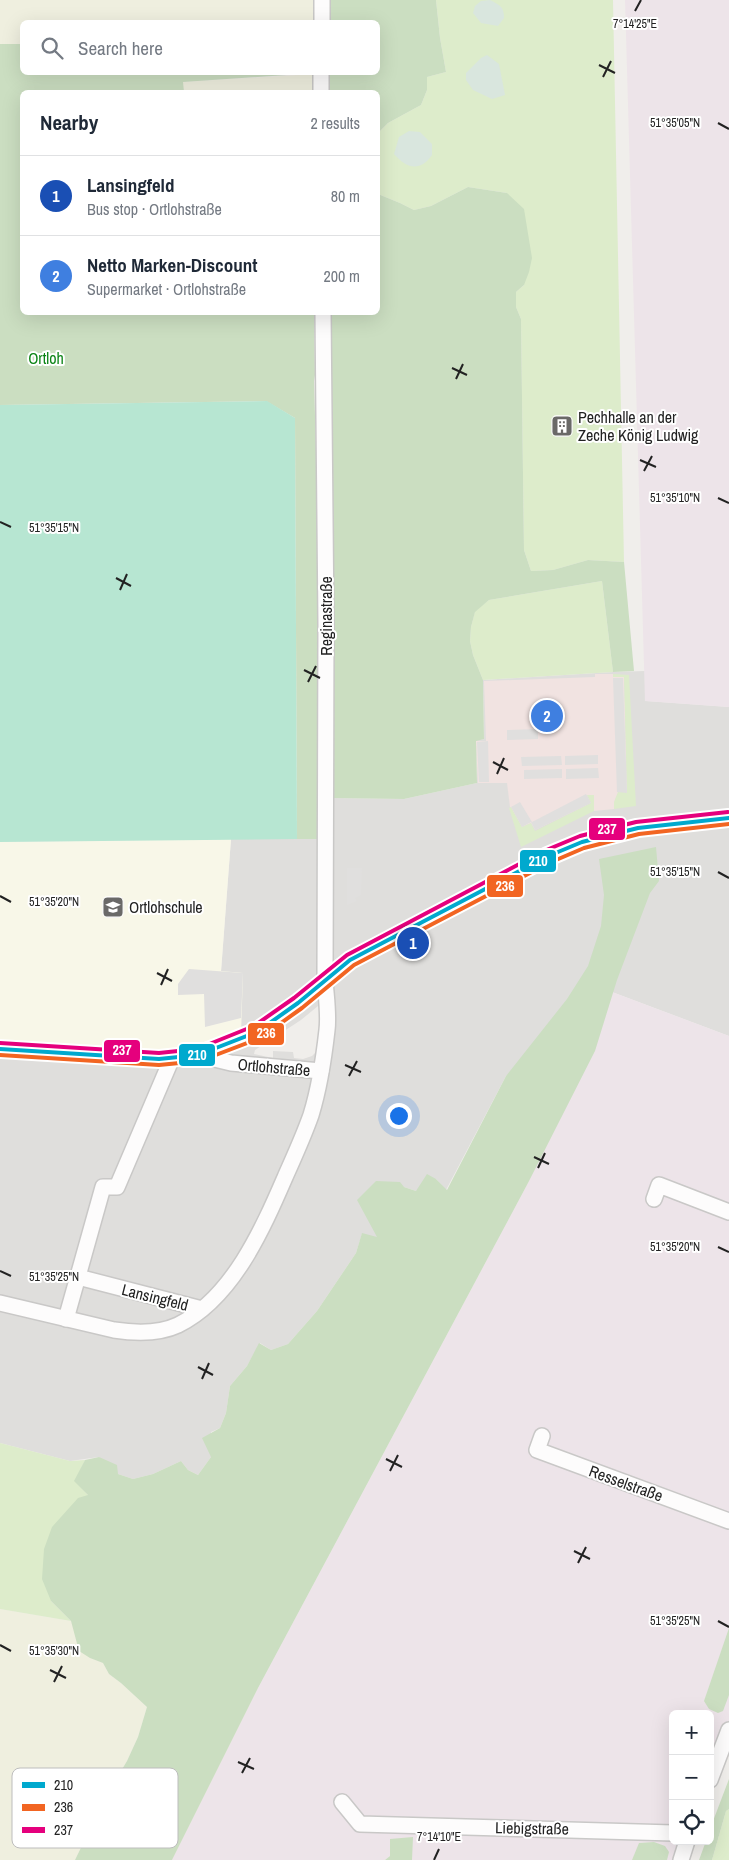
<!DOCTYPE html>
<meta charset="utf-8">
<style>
:root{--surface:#fff;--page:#f6f6f7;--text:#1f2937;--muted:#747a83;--line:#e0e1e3;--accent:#db2777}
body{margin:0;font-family:"Archivo Narrow",sans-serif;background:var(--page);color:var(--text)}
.controls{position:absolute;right:15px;bottom:15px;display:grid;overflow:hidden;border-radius:8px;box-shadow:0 5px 20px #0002}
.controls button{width:45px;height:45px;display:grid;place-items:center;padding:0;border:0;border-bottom:1px solid var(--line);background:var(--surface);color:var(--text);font:25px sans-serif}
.you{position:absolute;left:398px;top:1115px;width:18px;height:18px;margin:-12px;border:4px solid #fff;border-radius:50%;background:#1a73e8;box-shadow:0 0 0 8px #1a73e833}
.badge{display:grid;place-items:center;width:32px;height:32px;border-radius:50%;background:var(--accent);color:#fff;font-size:16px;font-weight:700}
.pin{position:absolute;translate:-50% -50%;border:2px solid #fff;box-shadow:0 1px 5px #0006}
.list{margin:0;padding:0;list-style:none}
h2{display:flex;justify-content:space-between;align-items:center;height:65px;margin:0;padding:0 20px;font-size:21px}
h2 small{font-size:16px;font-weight:400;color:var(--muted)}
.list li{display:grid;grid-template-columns:32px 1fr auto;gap:15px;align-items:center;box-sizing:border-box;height:80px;padding:0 20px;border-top:1px solid var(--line)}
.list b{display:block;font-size:19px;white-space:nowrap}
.list p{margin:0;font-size:16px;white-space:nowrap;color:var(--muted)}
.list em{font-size:16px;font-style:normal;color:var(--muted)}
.icon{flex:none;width:28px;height:28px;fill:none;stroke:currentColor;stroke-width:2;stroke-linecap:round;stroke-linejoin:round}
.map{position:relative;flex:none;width:729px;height:1860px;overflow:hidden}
.search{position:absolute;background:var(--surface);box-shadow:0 5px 20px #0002;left:20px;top:20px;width:360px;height:55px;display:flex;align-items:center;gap:12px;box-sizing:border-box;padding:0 18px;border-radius:8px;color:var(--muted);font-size:19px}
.panel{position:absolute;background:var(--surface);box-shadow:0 5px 20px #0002;left:20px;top:90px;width:360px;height:225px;border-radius:8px}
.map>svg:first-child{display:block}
.residential{fill:#dfdedc;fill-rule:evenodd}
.commercial{fill:#f1e3e1}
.industrial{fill:#ede4e9}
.education{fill:#f8f7e8}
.farmland{fill:#efefdf}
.grass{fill:#ddeccb}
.forest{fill:#cbdec1}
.wetland{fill:#d9e6de}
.pitch{fill:#b7e6d2}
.parking{fill:#e0dfde}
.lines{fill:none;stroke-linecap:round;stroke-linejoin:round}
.minor-casing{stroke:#c9c8c7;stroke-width:18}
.minor{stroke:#fdfcfc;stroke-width:15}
.bus-1-casing{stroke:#fff;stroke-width:8}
.bus-2-casing{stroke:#fff;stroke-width:8}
.bus-3-casing{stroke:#fff;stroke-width:8}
.bus-1{stroke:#00a9ce;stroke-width:4}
.bus-2{stroke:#f26522;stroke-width:4}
.bus-3{stroke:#e5007d;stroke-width:4}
.ticks{fill:none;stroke:#222;stroke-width:2}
.labels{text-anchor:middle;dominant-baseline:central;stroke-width:4;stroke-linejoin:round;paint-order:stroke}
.park-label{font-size:16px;fill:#0c8416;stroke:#fff}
.poi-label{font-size:16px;fill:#222;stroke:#fff;text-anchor:start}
.street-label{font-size:16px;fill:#222;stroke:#fff}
.key{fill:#fff;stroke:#bdbdbd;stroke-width:1}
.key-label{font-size:14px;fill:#222}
.ticks-label{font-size:12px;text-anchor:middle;fill:#222;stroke:#fff;stroke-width:4;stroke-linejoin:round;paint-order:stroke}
.line-badge{stroke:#fff;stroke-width:2}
.badge-label{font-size:14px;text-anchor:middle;font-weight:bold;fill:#fff}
</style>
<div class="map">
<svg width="729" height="1860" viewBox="0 0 729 1860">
<rect width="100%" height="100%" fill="#f0eeeb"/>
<!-- residential -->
<path class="residential" d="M645,671l1,30 83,6v329l-117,-44 -106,84 -60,114 -10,-11 -20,12 -12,-4 -26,51 -16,-4 -6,19 -39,58 -29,33 -17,6 -11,-7 -13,23 -17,20 -4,27 -6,15 -9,4v25l-13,18 -10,-5 -7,-9 -28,13 -20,5 -15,-5 -19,-17 -29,4 -70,-18v-397l242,-73 -21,-1 10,-133h87l10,-41 76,1 73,-16 -1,-43 8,-1 -1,-59 130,-8zM318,1006l2,1 1,23 -5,22 -4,4 -9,3 -9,-1 -1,-6 -20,-1v7l-19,-4 1,-4 46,-30z"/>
<!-- commercial -->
<polygon class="commercial" points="595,674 613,674 613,677 624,677 627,793 616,797 614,809 594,811 594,795 587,796 591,803 535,830 531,823 522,827 510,807 507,783 478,783 476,741 486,741 484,681 595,677"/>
<!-- industrial -->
<g class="industrial">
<polygon points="625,0 729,0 729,707 645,701"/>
<polygon points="612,992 729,1036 729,1728 710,1778 710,1714 673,1714 673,1841 687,1841 680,1860 412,1860 412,1837 385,1860 172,1860 258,1688 528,1183"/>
</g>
<!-- education -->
<polygon class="education" points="231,839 221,971 243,973 241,1035 197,1053 0,1046 0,842"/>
<!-- farmland -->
<g class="farmland">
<polygon points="0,0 313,0 314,22 22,22 22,44 0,44"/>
<polygon points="316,74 315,92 184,92 182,82"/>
<polygon points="0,1609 71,1621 76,1635 90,1658 103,1663 109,1674 121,1683 147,1707 138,1737 127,1761 105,1798 75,1860 0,1860"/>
</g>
<!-- grass -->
<g class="grass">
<polygon points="436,0 613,0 624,562 588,560 553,570 531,571 524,550 521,319 516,307 516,292 524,285 507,193 468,187 431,206 414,210 400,203 378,194 378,133 388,123 421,105 427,90 427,77 446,72 440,38"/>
<polygon points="602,581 613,672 483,680 473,655 470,641 471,627 475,611 489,600"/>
<polygon points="613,674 629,675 636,806 614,809 614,802 618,792 627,792 624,677 613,677"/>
<polygon points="587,795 594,795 594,811 521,847 509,808 511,807 522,827 531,823 535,831 591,803"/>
<polygon points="0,1443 70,1461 85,1460 75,1481 88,1495 51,1601 71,1621 0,1609"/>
<polygon points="729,1809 729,1860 712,1860 726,1811"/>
</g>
<!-- forest -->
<g class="forest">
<polygon points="325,0 436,0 440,38 446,72 427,77 427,90 421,105 388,123 378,133 378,92 324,92 324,73 378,72 378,22 325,22"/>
<polygon points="0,44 22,44 22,72 316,73 183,82 184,92 22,92 22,312 314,313 315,375 314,381 321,624 318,839 297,839 295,418 266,401 0,405"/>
<polygon points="468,187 507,193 524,209 532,258 529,272 524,285 516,292 516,307 521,319 524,550 531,571 553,570 588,560 624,562 634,671 613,672 602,581 489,600 475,612 471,627 470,641 473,655 483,680 484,739 476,741 477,783 404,799 328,798 326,313 378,312 378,194 400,203 414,210 431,206"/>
<polygon points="656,847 659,881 650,893 617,980 595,1051 528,1183 258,1688 172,1860 75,1860 105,1798 127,1761 138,1737 147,1707 121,1683 109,1674 103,1663 90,1658 79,1651 71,1621 51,1601 42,1579 44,1549 52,1527 78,1498 88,1495 74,1481 85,1460 99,1457 117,1465 118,1474 133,1479 153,1474 181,1461 188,1470 198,1475 211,1457 202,1438 220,1428 226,1413 230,1386 247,1366 259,1343 271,1350 288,1344 317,1311 356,1253 362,1233 377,1237 357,1200 376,1181 400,1182 404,1187 416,1191 427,1174 436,1179 447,1190 506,1076 567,999 588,966 601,926 604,895 599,859"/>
<polygon points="729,1628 729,1695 723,1711 718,1713 709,1709 704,1701"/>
<polygon points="729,1779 729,1809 726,1811 712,1860 699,1860 706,1841 710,1841 710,1829"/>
<polygon points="413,1837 412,1860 385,1860 390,1856 390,1839"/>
<polygon points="654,1842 665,1846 669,1852 667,1860 632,1860 639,1843"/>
</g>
<!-- wetland -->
<g class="wetland">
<path d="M490,0c10,5 14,7 14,18l-6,8 -17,-3 -8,-10 2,-7 6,-5z"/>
<polygon points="487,55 499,64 505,95 492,99 473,90 466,80 466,73 481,58"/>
<path d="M409,131l11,1 12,12v11c-12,17 -25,14 -38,-1l5,-17z"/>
</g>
<!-- pitch -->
<polygon class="pitch" points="267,401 295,418 297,839 0,842 0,405"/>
<!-- parking -->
<g class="parking">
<polygon points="613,678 623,678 627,793 617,792"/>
<polygon points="538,729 538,739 507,740 507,730"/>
<polygon points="488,741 489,782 479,782 477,742"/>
<polygon points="598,755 598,764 565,765 565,756"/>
<polygon points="561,756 562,765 522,766 521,757"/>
<polygon points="598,768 599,778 566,779 566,769"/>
<polygon points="562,769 562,778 524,779 524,770"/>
<polygon points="586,794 591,803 535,830 531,822 522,827 511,807 520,802 532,822"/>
<polygon points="347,868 362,868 361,895 355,898 357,901 347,905"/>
<polygon points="189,969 243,973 241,1018 205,1027 204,994 178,995 178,984"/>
</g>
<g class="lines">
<!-- minor casing -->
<g class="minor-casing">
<g id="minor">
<polyline points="322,22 322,0"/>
<polyline points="321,72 321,92"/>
<polyline points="0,1049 159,1059 198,1055 257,1032 298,1003 350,960 371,948 546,857 582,842 638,828 729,818"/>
<polyline points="198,1055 231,1063 321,1071"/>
<polyline points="654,1199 659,1185 729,1212"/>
<polyline points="78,1277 202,1309"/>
<path d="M0,1303l114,27c20,3 45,4 64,-5 55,-27 85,-97 108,-150 9,-20 18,-40 25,-60 8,-26 13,-58 16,-85 2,-16 -1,-34 -2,-50l1,-356 -3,-312"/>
<polyline points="66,1319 103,1187 117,1187 172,1058"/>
<polyline points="542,1436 537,1450 729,1521"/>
<polyline points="710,1780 729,1730"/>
<polyline points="342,1802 360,1824 673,1833"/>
<polyline points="681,1860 687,1841"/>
</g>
</g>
<!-- minor -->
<use href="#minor" class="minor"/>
<!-- bus-1 casing -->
<g class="bus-1-casing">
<polyline id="bus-1" points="0,1049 159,1059 198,1055 257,1032 298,1003 350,960 546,857 582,842 638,828 729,818"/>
</g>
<!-- bus-2 casing -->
<g class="bus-2-casing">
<polyline id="bus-2" points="0,1055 159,1065 200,1061 260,1038 302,1008 354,965 549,863 584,848 639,834 729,824"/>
</g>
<!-- bus-3 casing -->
<g class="bus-3-casing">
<polyline id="bus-3" points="0,1043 159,1053 197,1049 254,1026 294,998 347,955 544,851 580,836 636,822 728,812"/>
</g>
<!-- bus-1 -->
<use href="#bus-1" class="bus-1"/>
<!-- bus-2 -->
<use href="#bus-2" class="bus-2"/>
<!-- bus-3 -->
<use href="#bus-3" class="bus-3"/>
</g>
<!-- ticks -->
<path class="ticks" d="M635,11l6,-11M599,65l16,8M603,77l8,-16M718,123l11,6M452,368l15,7M456,379l7,-15M640,460l16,7M644,471l8,-15M718,498l11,5M0,522l11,5M116,578l15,8M120,590l7,-16M304,670l16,8M308,682l8,-16M493,762l15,8M497,774l7,-16M718,872l11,6M0,896l11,6M157,973l15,8M161,985l7,-16M345,1065l16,7M349,1076l8,-15M534,1157l15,7M538,1168l7,-15M718,1247l11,5M0,1271l11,5M198,1367l15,8M202,1379l7,-16M386,1459l16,8M390,1471l8,-16M574,1551l16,8M578,1563l8,-16M718,1621l11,6M0,1645l11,6M50,1670l16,8M54,1682l8,-16M238,1762l16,7M242,1773l8,-15M434,1860l5,-11"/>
<!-- icons -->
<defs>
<g id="building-square" transform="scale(1.125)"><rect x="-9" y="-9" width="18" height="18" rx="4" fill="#6a6968" stroke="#fff"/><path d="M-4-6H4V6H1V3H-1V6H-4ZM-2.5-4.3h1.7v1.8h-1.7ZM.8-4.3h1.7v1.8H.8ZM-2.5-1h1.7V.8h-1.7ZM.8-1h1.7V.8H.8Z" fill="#fff"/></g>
<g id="school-square" transform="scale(1.125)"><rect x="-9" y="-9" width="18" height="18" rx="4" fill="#6a6968" stroke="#fff"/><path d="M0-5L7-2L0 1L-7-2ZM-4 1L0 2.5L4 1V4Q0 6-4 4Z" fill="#fff"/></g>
</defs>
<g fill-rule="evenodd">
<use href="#building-square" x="562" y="426"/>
<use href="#school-square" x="113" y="907"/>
</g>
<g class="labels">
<!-- park labels -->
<g class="park-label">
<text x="46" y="358">Ortloh</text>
</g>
<!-- poi labels -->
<g class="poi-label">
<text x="578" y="417">Pechhalle an der<tspan x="578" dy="18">Zeche König Ludwig</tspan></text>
<text x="129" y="907">Ortlohschule</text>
</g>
<!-- street labels -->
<g class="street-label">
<text transform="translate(326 616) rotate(-90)">Reginastraße</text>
<text transform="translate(274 1067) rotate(5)">Ortlohstraße</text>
<text transform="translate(155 1297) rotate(14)">Lansingfeld</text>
<text transform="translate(626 1483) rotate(20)">Resselstraße</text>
<text transform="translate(532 1828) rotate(1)">Liebigstraße</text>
</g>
</g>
<!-- legend -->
<rect x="12" y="1768" width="166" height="80" rx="8" class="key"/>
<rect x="22" y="1782" width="23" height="6" fill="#00a9ce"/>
<rect x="22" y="1804" width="23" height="7" fill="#f26522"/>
<rect x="22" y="1827" width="23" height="6" fill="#e5007d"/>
<g class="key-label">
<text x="54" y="1790">210</text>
<text x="54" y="1812">236</text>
<text x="54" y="1835">237</text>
</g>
<g class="ticks-label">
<text x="635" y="28">7°14'25"E</text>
<text x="675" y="127">51°35'05"N</text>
<text x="675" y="502">51°35'10"N</text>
<text x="54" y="532">51°35'15"N</text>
<text x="675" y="876">51°35'15"N</text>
<text x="54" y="906">51°35'20"N</text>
<text x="675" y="1251">51°35'20"N</text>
<text x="54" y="1281">51°35'25"N</text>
<text x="675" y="1625">51°35'25"N</text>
<text x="54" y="1655">51°35'30"N</text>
<text x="439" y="1841">7°14'10"E</text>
</g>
<g class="line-badge">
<rect x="588" y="817" width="38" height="24" rx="5" fill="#e5007d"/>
<rect x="519" y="849" width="38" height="24" rx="5" fill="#00a9ce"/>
<rect x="486" y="874" width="38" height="24" rx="5" fill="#f26522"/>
<rect x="247" y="1022" width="38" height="24" rx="5" fill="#f26522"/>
<rect x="103" y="1039" width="38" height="24" rx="5" fill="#e5007d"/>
<rect x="178" y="1043" width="38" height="24" rx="5" fill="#00a9ce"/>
</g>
<g class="badge-label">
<text x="607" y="834">237</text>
<text x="538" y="866">210</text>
<text x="505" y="891">236</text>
<text x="266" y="1038">236</text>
<text x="122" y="1055">237</text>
<text x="197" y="1060">210</text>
</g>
</svg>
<div class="controls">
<button>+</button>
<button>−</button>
<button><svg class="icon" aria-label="locate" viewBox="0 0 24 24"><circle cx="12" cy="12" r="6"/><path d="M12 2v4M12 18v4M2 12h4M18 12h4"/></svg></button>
</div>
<div class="you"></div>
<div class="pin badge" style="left:413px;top:943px;background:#1a4fb4">1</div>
<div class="pin badge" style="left:547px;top:716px;background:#3f7fe0">2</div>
<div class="search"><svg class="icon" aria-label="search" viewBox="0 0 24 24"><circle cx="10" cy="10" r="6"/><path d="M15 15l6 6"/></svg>Search here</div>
<section class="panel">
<h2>Nearby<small>2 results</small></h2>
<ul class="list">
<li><span class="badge" style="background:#1a4fb4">1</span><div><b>Lansingfeld</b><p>Bus stop · Ortlohstraße</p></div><em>80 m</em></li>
<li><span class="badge" style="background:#3f7fe0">2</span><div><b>Netto Marken-Discount</b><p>Supermarket · Ortlohstraße</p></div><em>200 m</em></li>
</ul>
</section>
</div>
